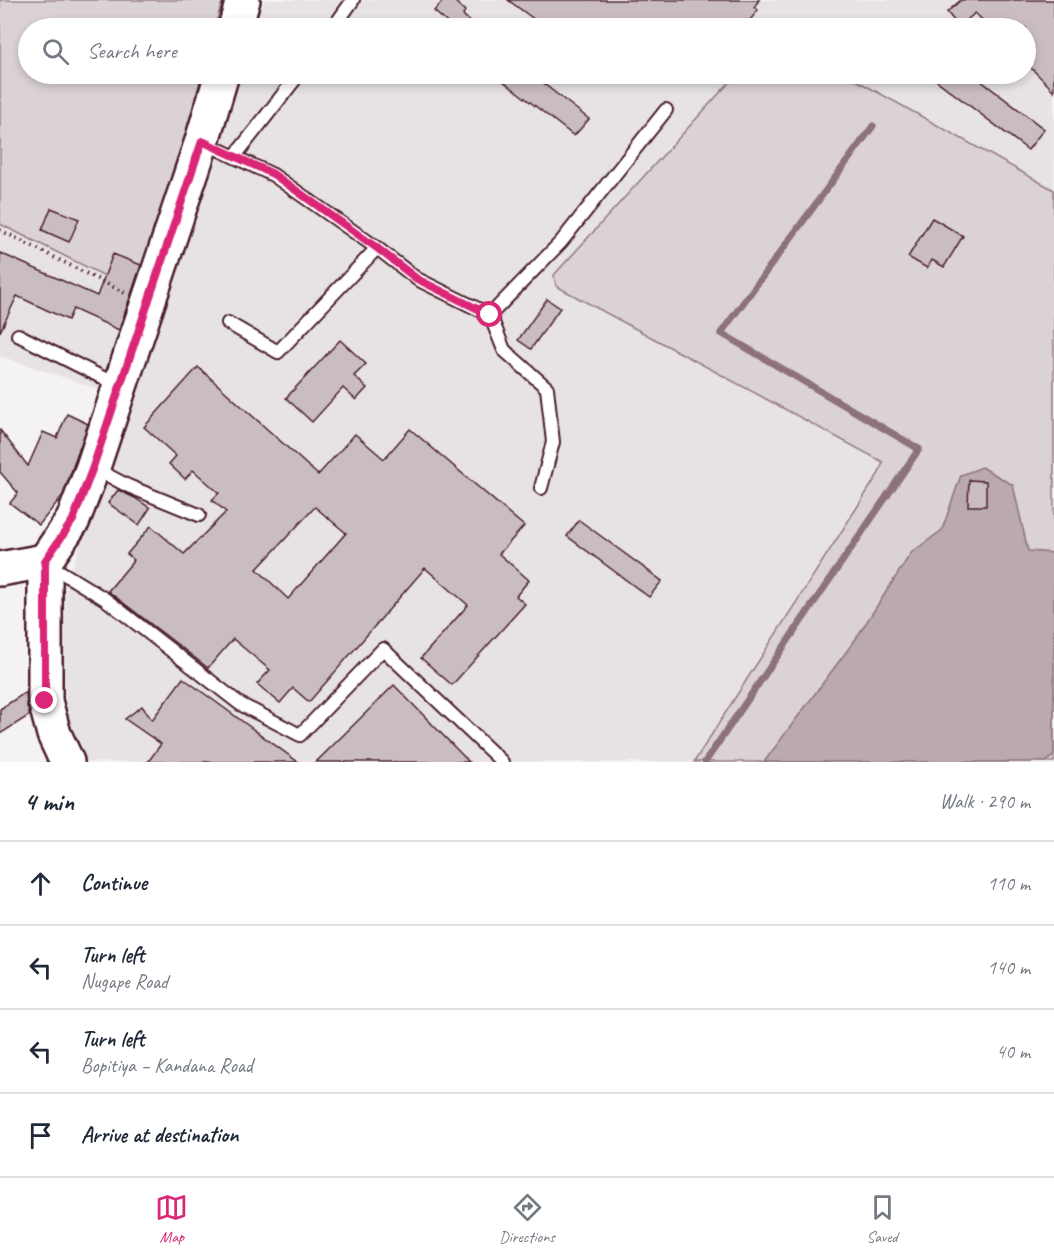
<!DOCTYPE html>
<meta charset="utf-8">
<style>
:root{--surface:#fff;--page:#f2f2f3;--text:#1f2937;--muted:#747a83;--line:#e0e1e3;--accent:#db2777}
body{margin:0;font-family:Caveat,sans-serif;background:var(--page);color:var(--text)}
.stop{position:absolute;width:18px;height:18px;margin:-14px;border:4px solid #db2777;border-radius:50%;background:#fff}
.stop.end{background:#db2777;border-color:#fff;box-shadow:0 2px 6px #0008}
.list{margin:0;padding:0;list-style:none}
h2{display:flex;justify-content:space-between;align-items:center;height:78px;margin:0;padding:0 24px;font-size:26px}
h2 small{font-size:20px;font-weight:400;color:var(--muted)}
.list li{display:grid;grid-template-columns:39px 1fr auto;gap:18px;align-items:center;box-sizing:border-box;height:84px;padding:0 24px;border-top:2px solid var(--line)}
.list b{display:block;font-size:22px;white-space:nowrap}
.list p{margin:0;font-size:20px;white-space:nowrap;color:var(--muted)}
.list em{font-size:20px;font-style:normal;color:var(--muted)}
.icon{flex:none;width:33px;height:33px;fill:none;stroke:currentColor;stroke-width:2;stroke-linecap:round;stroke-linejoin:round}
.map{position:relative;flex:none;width:1054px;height:762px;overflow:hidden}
.search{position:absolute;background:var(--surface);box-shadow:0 3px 9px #0003;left:18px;right:18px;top:18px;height:66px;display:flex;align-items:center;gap:15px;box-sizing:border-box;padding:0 21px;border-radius:33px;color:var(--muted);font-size:22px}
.sheet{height:414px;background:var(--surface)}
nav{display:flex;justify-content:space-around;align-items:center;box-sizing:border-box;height:84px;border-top:2px solid var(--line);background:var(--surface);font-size:16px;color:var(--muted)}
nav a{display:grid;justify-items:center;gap:3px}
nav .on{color:var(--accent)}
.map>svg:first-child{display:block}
.built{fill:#e7e2e3}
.green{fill:#dbd2d5;stroke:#927880;stroke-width:1.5}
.water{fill:#baa9ae;stroke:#8d727a;stroke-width:1.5}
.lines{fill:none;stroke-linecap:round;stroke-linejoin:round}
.stream{stroke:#8d727a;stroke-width:7}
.building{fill:#cabdc1;stroke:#4a1f2b;stroke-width:1.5;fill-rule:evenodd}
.lane-casing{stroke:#4a1f2b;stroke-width:16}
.secondary-casing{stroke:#4a1f2b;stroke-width:38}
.path{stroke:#4a1f2b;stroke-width:4;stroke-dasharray:1.5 4.5;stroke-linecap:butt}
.lane{stroke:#fff;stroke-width:12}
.secondary{stroke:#fff;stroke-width:33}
.route{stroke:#db2777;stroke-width:8}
</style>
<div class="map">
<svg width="1054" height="762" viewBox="0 0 1054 762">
<rect width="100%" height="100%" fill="#f4f2f2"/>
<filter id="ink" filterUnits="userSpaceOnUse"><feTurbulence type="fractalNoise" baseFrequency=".0167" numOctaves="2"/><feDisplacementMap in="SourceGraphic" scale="12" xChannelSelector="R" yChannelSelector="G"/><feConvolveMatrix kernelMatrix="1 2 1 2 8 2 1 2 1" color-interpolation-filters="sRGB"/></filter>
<g filter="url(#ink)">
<!-- built -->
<g class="built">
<polygon points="265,0 1054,0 1054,190 845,74 1026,74 1026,28 255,28"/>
<polygon points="240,74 737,74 555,275 556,286 884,462 879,473 694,762 80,762 67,733 61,601"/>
<polygon points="0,224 141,294 104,391 0,356"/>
</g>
<!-- green -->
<g class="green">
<polygon points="0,0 223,0 214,28 28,28 28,74 202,74 141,294 0,224"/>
<polygon points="737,74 845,74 1054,190 1054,762 694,762 879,473 883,462 556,286 554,275"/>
</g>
<!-- water -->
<polygon class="water" points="982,467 1013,485 1028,551 1054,553 1054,755 1046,762 764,762 855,640 911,553 942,530 961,475"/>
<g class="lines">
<!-- stream -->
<polyline class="stream" points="705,762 919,449 721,333 873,126"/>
</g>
<!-- building -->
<g class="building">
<polygon points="444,0 453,0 465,11 463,15 477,28 453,28 434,11"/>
<polygon points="508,0 759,0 754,7 758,10 744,28 546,28"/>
<polygon points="961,0 1054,0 1054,91 1026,63 1026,28 991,28 975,13 959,27 947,12"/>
<polygon points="494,74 531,74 589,119 574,136"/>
<polygon points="928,74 972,74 1044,129 1028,150"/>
<polygon points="51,208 79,219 69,242 42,230"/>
<polygon points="932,218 963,236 944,267 932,260 927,268 908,257"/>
<polygon points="0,253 97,296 113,254 141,265 119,330 73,309 68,320 17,296 0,332"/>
<polygon points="547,299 560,308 531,349 518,340"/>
<polygon points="340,340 366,364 354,376 367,388 356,400 343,388 312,422 286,398"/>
<path d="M198,367l120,108 37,-41 29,25 26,-30 114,97 -25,28 30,26 -13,16 9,8 -73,81 -31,-27 47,-53 -43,-37 -116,134 -16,-14 -13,15 -23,-19 13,-14 -37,-31 -25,29 -100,-77 26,-31 -7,-6 24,-28 33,28 42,-42 -14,-12 7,-7 -26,-23 -8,9 -16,-15 7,-8 -32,-29zM315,507l31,26 -58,66 -31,-30z"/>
<polygon points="67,414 88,424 63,495 39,525 10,503 18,493 0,472 0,430 28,466 43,432 57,438"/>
<polygon points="969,480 986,481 986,506 968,506"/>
<polygon points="118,490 135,498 150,508 139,525 108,503"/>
<polygon points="579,520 662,581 649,597 567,536"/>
<polygon points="183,678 298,762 148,762 161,744 125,719 142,706 152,720"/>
<polygon points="394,685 469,762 316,762"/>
<polygon points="26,692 27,706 30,715 0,734 0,709"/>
</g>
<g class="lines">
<!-- lane casing -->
<g class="lane-casing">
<g id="lane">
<polyline points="333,28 353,0"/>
<polyline points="203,142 273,175 377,248 417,279 490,315 561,242 666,110"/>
<polyline points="235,156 299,74"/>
<polyline points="490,315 504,350 547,388 553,442 541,488"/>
<polyline points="228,323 278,352 377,248"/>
<polyline points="18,335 119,386"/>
<polyline points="94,468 128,486 199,515"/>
<polyline points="48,564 105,599 240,704 300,735 383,649 502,762"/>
</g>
</g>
<!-- secondary casing -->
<g class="secondary-casing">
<g id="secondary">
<polyline points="235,28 243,0"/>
<polyline points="45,561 73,520 93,467 202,141 222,74"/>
<polyline points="45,561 45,701 54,734 67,762"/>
<polyline points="0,569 45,561"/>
</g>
</g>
<!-- path -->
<polyline class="path" points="0,230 125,293"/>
<!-- lane -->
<use href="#lane" class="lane"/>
<!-- secondary -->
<use href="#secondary" class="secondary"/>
</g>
</g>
<g class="lines" filter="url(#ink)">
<!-- route -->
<polyline class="route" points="45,701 45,561 73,520 93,467 202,141 273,174 377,248 417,279 490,315"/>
</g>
</svg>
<div class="stop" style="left:490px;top:315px"></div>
<div class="stop end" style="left:45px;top:701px"></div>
<div class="search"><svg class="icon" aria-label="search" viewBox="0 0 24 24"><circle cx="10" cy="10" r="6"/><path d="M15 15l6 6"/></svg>Search here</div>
</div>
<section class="sheet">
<h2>4 min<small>Walk · 290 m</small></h2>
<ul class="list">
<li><svg class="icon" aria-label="ahead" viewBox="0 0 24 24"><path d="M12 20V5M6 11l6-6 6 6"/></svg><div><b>Continue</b></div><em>110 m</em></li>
<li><svg class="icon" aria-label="left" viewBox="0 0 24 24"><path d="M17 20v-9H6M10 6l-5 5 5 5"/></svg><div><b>Turn left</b><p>Nugape Road</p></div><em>140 m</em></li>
<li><svg class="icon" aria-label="left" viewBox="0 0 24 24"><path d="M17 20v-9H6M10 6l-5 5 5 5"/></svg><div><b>Turn left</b><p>Bopitiya – Kandana Road</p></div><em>40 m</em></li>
<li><svg class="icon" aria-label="arrive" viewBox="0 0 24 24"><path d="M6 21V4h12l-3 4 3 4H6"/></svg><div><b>Arrive at destination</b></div></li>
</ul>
</section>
<nav>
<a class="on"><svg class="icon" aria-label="map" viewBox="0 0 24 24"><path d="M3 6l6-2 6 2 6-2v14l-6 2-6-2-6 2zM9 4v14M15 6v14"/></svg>Map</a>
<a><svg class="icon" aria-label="directions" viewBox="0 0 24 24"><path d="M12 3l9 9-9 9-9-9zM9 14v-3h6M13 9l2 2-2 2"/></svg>Directions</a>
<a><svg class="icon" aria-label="saved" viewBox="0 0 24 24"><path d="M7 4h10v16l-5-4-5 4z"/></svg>Saved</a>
</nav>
